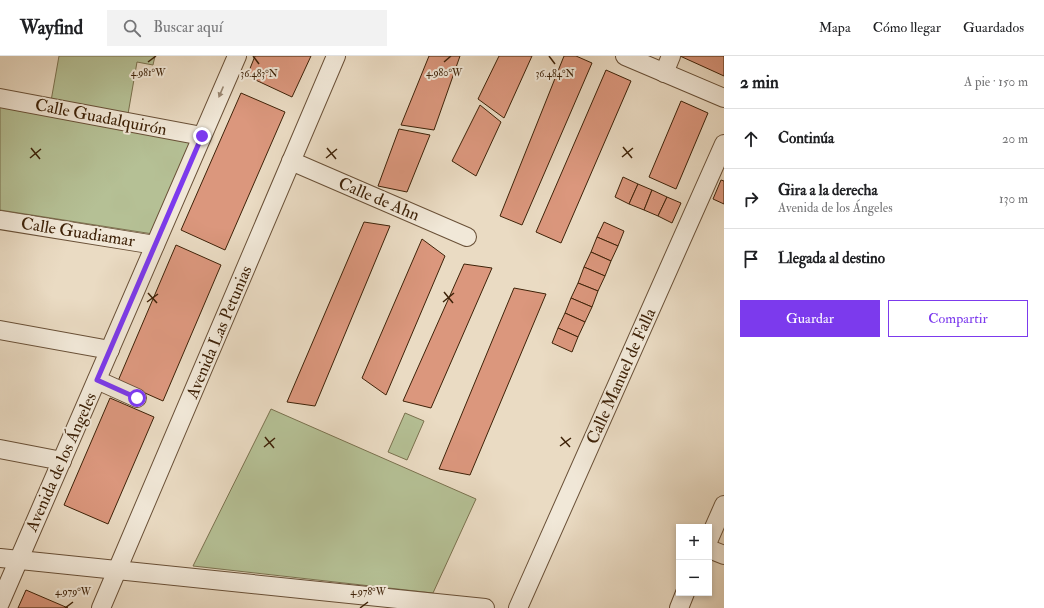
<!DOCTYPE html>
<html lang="es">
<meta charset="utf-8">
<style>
:root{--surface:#fff;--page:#f2f2f2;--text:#202124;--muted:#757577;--line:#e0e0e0;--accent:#7c3aed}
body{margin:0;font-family:"IM FELL Double Pica",serif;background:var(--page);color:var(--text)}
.controls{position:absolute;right:12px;bottom:12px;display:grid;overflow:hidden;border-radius:0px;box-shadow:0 2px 6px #0003}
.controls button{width:36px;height:36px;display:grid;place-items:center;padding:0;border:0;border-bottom:1px solid var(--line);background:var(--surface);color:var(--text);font:20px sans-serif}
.stop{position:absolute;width:12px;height:12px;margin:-9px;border:3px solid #7c3aed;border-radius:50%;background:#fff}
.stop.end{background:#7c3aed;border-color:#fff;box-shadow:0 1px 4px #0008}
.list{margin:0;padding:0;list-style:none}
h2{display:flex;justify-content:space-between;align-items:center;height:52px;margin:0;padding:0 16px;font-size:17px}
h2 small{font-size:13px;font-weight:400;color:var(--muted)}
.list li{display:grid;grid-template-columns:26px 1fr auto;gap:12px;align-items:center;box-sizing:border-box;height:60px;padding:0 16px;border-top:1px solid var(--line)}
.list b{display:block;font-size:15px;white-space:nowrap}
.list p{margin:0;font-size:13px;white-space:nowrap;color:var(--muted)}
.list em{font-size:13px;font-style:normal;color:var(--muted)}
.actions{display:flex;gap:8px;padding:12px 16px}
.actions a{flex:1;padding:9px 0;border:1px solid var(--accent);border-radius:0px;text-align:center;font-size:14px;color:var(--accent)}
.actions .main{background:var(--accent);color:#fff}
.icon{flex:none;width:22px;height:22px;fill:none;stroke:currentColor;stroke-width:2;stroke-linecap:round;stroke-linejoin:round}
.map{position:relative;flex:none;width:724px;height:552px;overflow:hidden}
header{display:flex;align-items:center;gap:24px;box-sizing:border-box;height:56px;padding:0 20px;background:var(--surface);border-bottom:1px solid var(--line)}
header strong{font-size:19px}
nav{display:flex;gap:22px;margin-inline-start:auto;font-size:14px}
.search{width:280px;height:36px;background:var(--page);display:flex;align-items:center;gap:10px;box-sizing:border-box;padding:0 14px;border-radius:0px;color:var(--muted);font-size:15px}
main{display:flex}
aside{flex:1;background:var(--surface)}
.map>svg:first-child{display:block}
.green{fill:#b5c095;stroke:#7a714e}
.building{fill:#db977d;stroke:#3e2208}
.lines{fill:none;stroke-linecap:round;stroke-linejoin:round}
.minor-casing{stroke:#695037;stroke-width:20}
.minor{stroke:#f1e8d8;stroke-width:18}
.oneway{fill:#988570}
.route{stroke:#7c3aed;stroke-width:5}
.ticks{fill:none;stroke:#3e2208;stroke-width:1.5}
.labels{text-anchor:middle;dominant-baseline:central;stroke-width:4;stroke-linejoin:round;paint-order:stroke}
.street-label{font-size:17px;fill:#3e2208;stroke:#f1e8d8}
.ticks-label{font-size:10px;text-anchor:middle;fill:#3e2208;stroke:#f1e8d8;stroke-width:4;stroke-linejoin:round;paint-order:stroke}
</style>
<header>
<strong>Wayfind</strong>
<div class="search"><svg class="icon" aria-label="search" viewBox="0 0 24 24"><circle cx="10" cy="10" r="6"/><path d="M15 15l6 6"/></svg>Buscar aquí</div>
<nav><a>Mapa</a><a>Cómo llegar</a><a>Guardados</a></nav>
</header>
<main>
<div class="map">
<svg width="724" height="552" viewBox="0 0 724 552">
<rect width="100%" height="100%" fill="#eadbc3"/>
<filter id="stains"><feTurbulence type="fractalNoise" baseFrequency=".005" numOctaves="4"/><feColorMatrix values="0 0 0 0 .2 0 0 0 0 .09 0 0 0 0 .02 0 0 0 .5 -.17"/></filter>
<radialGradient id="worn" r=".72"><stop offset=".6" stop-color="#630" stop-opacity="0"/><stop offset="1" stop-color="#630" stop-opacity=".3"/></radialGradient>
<!-- green -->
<g class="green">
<polygon points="59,0 155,0 153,9 137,6 128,58 51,45"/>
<polygon points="0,51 193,84 153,178 0,154"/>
<polygon points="271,353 476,443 433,537 193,510"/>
<polygon points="405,357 424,365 407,404 388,396"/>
</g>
<!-- building -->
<g class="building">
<polygon points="255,0 311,0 292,41 247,20"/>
<polygon points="429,0 460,0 434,74 401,69"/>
<polygon points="499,0 532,0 504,62 478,43"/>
<polygon points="564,0 576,0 592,7 522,169 500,160"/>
<polygon points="680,0 724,0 724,20"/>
<polygon points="606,14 631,25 561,187 536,176"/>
<polygon points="241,37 285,56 225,194 181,174"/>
<polygon points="681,45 708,57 676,133 649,121"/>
<polygon points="480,49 501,66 476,120 452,105"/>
<polygon points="399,73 430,79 407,136 378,130"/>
<polygon points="623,121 638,128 629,148 615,141"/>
<polygon points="721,124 724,125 724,148 713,143"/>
<polygon points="638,128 652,134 644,154 629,148"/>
<polygon points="652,134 667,141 658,160 644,154"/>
<polygon points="667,141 681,147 672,167 658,160"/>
<polygon points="364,166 390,170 315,350 287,346"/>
<polygon points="604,166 624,175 618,190 597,181"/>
<polygon points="597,181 618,190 611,205 591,196"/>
<polygon points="422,183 445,200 386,339 362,322"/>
<polygon points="176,189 221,209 163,345 118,325"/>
<polygon points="591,196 611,205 605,220 584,211"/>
<polygon points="464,208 492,212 431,352 403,345"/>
<polygon points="584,211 605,220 598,235 578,227"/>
<polygon points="578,227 598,235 592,251 571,242"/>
<polygon points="514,232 546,238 470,419 439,413"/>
<polygon points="571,242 592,251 585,266 565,257"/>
<polygon points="565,257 585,266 578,281 558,272"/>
<polygon points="558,272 578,281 572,296 552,287"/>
<polygon points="110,342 154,361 108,468 64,449"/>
<polygon points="26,534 68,552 18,552"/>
</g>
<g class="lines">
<!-- minor casing -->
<g class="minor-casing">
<g id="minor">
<polyline points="625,0 724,42"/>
<polyline points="664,17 671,0"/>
<polyline points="0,42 202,80"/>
<polyline points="291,105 467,181"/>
<polyline points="0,164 155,189"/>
<polyline points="0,274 110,294"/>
<polyline points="97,324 137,342"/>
<polyline points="0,393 62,405"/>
<polyline points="709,483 724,449"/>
<polyline points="709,493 724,499"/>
<polyline points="0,502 485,552"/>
<polyline points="0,547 237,0"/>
<polyline points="101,552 336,0"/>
<polyline points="518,552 724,88"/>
<polyline points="679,552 685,537"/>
</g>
</g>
<!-- minor -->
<use href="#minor" class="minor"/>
</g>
<!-- one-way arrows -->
<defs><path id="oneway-solid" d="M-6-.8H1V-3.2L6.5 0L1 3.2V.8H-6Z"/></defs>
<use class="oneway" href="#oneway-solid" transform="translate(221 36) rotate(113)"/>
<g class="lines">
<!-- route -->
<polyline class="route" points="137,342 97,324 202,80"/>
</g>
<!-- ticks -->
<path class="ticks" d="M253,0l6,8M549,0l6,8M148,6l8,-6M444,6l7,-6M623,91l9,11M31,92l9,11M327,92l9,11M622,101l11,-9M30,102l11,-9M326,102l11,-9M444,236l9,11M148,237l9,10M147,246l11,-8M443,246l11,-9M265,381l9,11M561,381l9,10M560,390l11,-8M264,391l11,-9M65,552l8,-6M360,552l8,-6"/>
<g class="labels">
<!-- street labels -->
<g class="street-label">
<text transform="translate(101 61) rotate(11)">Calle Guadalquirón</text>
<text transform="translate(379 143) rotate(23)">Calle de Ahn</text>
<text transform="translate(78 176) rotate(9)">Calle Guadiamar</text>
<text transform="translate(219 276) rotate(-67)">Avenida Las Petunias</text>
<text transform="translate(621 320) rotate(-66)">Calle Manuel de Falla</text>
<text transform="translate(61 406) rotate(-66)">Avenida de los Ángeles</text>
</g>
</g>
<g class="ticks-label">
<text x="444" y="20">4.980°W</text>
<text x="148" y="20">4.981°W</text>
<text x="259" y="21">36.483°N</text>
<text x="555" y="21">36.484°N</text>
<text x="73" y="539">4.979°W</text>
<text x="368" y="539">4.978°W</text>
</g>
<rect width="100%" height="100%" filter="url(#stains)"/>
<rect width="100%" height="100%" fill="url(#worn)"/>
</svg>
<div class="controls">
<button>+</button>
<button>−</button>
</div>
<div class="stop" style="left:137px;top:342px"></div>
<div class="stop end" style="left:202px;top:80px"></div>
</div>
<aside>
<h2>2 min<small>A pie · 150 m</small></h2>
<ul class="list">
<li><svg class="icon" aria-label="ahead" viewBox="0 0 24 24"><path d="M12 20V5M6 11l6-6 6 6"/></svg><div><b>Continúa</b></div><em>20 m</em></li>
<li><svg class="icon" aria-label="right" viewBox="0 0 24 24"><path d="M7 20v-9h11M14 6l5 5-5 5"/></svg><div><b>Gira a la derecha</b><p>Avenida de los Ángeles</p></div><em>130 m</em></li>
<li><svg class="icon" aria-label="arrive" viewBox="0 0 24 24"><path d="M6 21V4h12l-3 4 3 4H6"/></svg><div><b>Llegada al destino</b></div></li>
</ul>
<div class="actions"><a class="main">Guardar</a><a>Compartir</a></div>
</aside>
</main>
